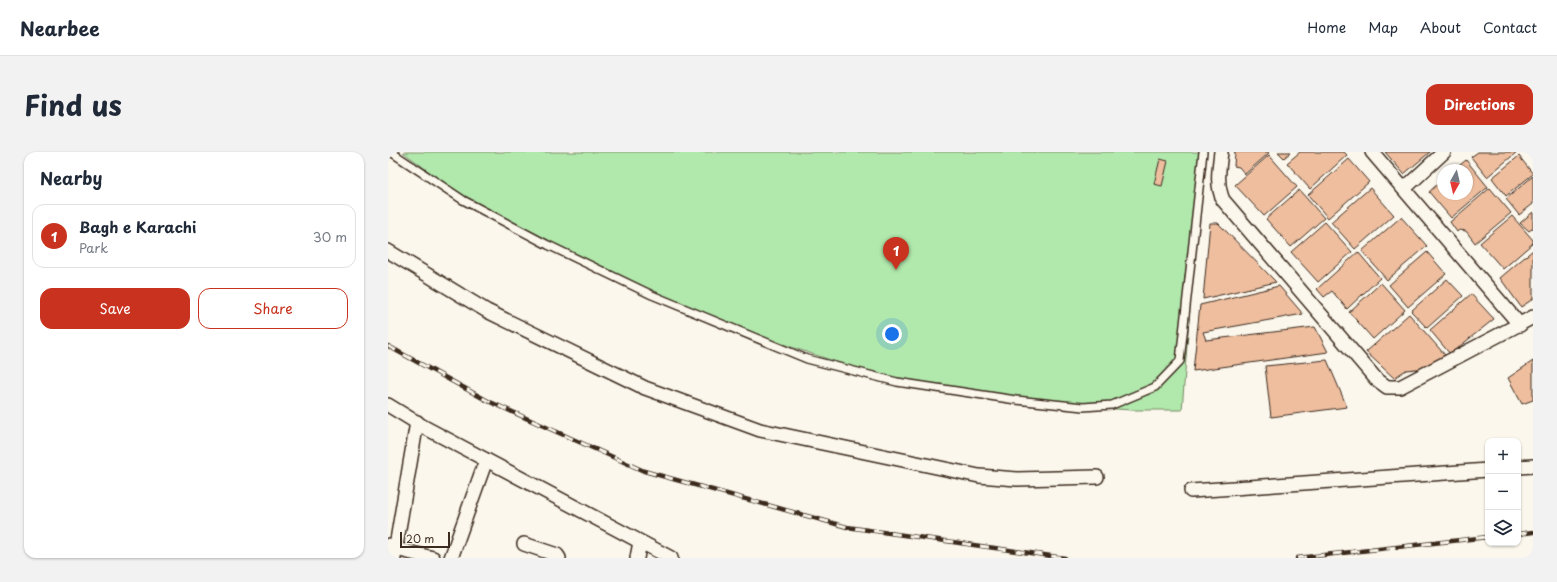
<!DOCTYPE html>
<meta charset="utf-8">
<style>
:root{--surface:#fff;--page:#f2f2f3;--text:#1f2937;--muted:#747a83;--line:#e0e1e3;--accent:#c8321e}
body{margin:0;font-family:"Playpen Sans",sans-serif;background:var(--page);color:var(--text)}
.controls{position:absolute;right:12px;bottom:12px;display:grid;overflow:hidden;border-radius:8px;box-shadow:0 1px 3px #0004}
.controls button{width:36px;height:36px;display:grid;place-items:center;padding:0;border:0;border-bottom:1px solid var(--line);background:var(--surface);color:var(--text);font:20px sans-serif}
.compass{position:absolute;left:1049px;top:12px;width:36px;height:36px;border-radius:50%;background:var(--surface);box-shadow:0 1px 3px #0004;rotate:188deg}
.scale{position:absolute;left:12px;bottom:10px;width:50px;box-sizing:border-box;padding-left:4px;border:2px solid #3b2a1e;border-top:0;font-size:11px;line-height:14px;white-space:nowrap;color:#3b2a1e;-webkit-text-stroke:3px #fbf7ec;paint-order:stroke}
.you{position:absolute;left:504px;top:182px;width:14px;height:14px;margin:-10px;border:3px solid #fff;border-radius:50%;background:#1a73e8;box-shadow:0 0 0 6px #1a73e833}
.badge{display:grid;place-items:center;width:26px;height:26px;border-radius:50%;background:var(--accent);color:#fff;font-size:13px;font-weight:700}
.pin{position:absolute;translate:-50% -33px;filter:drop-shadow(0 1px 2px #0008)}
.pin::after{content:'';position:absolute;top:21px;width:14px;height:12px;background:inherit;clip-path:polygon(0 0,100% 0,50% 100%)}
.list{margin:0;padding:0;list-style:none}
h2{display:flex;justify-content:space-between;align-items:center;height:52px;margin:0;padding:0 16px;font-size:17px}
h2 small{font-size:13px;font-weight:400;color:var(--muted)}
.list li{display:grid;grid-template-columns:26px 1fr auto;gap:12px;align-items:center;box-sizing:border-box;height:64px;margin:0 8px 8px;padding:0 8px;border:1px solid var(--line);border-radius:12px}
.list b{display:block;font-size:15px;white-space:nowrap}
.list p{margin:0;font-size:13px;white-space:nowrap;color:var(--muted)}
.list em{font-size:13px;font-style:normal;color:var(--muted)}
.actions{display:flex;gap:8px;padding:12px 16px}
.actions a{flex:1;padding:9px 0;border:1px solid var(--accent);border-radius:12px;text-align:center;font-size:14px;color:var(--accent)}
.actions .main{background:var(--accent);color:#fff}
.icon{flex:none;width:22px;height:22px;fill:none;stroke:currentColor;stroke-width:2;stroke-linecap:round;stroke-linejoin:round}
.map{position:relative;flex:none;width:1145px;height:406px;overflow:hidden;border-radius:12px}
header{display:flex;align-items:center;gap:24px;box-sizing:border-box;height:56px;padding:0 20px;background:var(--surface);border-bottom:1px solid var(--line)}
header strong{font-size:19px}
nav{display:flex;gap:22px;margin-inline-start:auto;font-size:14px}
.intro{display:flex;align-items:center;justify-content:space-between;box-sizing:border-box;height:96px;padding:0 24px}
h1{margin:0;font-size:28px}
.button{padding:10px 18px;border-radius:12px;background:var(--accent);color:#fff;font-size:14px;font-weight:700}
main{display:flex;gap:24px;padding:0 24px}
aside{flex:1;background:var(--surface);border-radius:12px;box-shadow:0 1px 3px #0004}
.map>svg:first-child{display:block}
.green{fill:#b1e8ac;stroke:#768965}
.building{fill:#eebe9f;stroke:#3b2a1e}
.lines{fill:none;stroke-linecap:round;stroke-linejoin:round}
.lane-casing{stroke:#3b2a1e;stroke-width:10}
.street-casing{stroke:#3b2a1e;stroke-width:16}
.lane{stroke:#fbf7ec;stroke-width:7}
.street{stroke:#fbf7ec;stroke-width:13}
.rail-casing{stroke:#3b2a1e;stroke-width:4.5}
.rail{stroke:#fbf7ec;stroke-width:3;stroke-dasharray:9;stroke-linecap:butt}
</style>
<header>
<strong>Nearbee</strong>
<nav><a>Home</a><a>Map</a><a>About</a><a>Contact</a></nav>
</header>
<div class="intro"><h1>Find us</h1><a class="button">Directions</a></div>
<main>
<aside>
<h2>Nearby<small></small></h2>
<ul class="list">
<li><span class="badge">1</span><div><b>Bagh e Karachi</b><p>Park</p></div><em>30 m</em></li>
</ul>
<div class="actions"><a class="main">Save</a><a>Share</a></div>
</aside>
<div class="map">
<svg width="1145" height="406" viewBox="0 0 1145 406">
<rect width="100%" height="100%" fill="#fbf7ec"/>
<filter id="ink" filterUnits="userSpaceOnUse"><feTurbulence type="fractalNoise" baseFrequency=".025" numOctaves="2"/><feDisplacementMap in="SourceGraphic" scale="8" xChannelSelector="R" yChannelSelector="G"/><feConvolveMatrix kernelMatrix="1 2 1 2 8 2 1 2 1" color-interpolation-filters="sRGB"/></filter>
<g filter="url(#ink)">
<!-- green -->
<polygon class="green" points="15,0 815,0 810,52 794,258 744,258 695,255 509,230 334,172 264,143 81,50"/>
<!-- building -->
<g class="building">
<polygon points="846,0 880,0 881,1 857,22 851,15 846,14 847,1"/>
<polygon points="890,0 903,0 896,6"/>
<polygon points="912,0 956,0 959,3 922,37 899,11"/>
<polygon points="997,0 1042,0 1016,22"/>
<polygon points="1090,0 1129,0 1099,25 1083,5"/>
<polygon points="881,3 909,35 876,64 847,33"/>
<polygon points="1131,4 1145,22 1118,44 1104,26"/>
<polygon points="772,7 780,9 774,34 766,32"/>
<polygon points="961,7 981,30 940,66 920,43"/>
<polygon points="1078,8 1100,35 1063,66 1041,40 1055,27 1055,42 1079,42 1079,18 1066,18"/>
<polygon points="1145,24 1145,52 1131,63 1118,47"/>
<polygon points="982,36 1006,63 967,97 943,70"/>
<polygon points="1102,36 1123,61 1087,91 1078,79 1071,78 1069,80 1062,70"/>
<polygon points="911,38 936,66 903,95 878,67"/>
<polygon points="1145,60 1145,76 1141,79 1132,71"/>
<polygon points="1124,64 1145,88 1145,91 1115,117 1092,91"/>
<polygon points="1013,65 1039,94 999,128 974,99"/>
<polygon points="937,70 964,100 930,130 903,100"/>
<polygon points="822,71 830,71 888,130 815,147"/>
<polygon points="1145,98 1145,147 1133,155 1112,126"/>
<polygon points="970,100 992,126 959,157 944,139 936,145 929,137"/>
<polygon points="1039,100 1058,122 1020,155 1001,133"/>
<polygon points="1059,127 1075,144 1039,176 1023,159"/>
<polygon points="993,131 1017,158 985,187 961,160"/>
<polygon points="891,134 915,162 815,180 818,188 927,175 940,200 805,219 812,153"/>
<polygon points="1083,142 1106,167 1062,202 1042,178"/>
<polygon points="1021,162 1057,203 1038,216 1018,218 1006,226 978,200"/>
<polygon points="939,208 959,255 883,265 877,214"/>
<polygon points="1145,209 1145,248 1134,252 1120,226"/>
</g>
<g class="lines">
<!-- lane casing -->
<g class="lane-casing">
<polyline id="lane" points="3,0 75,48 160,93 264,143 419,207 509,230 628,248 695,255 724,253 767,235 792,209 815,0"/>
</g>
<!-- street casing -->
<g class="street-casing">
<g id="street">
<path d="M833,0c-2,17 -5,32 2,48l153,179 11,8h13l133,-70"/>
<polyline points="984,0 1132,173"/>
<polyline points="1016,37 1056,0"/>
<polyline points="0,99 99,159 257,236 372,278 591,324 629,327 709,325"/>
<polyline points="0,253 36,275 283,406"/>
<polyline points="1130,315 1145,314"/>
<polyline points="803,339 1100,318"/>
<polyline points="136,392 169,403 171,406"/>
<polyline points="1,393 8,397 45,406"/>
<polyline points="6,406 29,270"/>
<polyline points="63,406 98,308"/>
<polyline points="249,406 252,390"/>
</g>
</g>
<!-- lane -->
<use href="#lane" class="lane"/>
<!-- street -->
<use href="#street" class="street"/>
<!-- rail casing -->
<g class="rail-casing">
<g id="rail">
<polyline points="0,194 100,249 256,319 459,375 677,406"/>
<polyline points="1130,382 1145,380"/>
<polyline points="909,406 1100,385"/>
</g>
</g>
<!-- rail -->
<use href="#rail" class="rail"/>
</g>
</g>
</svg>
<div class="controls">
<button>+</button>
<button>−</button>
<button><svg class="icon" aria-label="layers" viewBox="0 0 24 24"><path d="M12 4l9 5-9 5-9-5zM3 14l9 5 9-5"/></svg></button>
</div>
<svg class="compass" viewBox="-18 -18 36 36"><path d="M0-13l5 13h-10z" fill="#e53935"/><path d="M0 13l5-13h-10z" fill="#747a83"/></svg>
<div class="scale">20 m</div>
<div class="you"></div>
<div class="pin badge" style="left:508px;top:118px">1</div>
</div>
</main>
